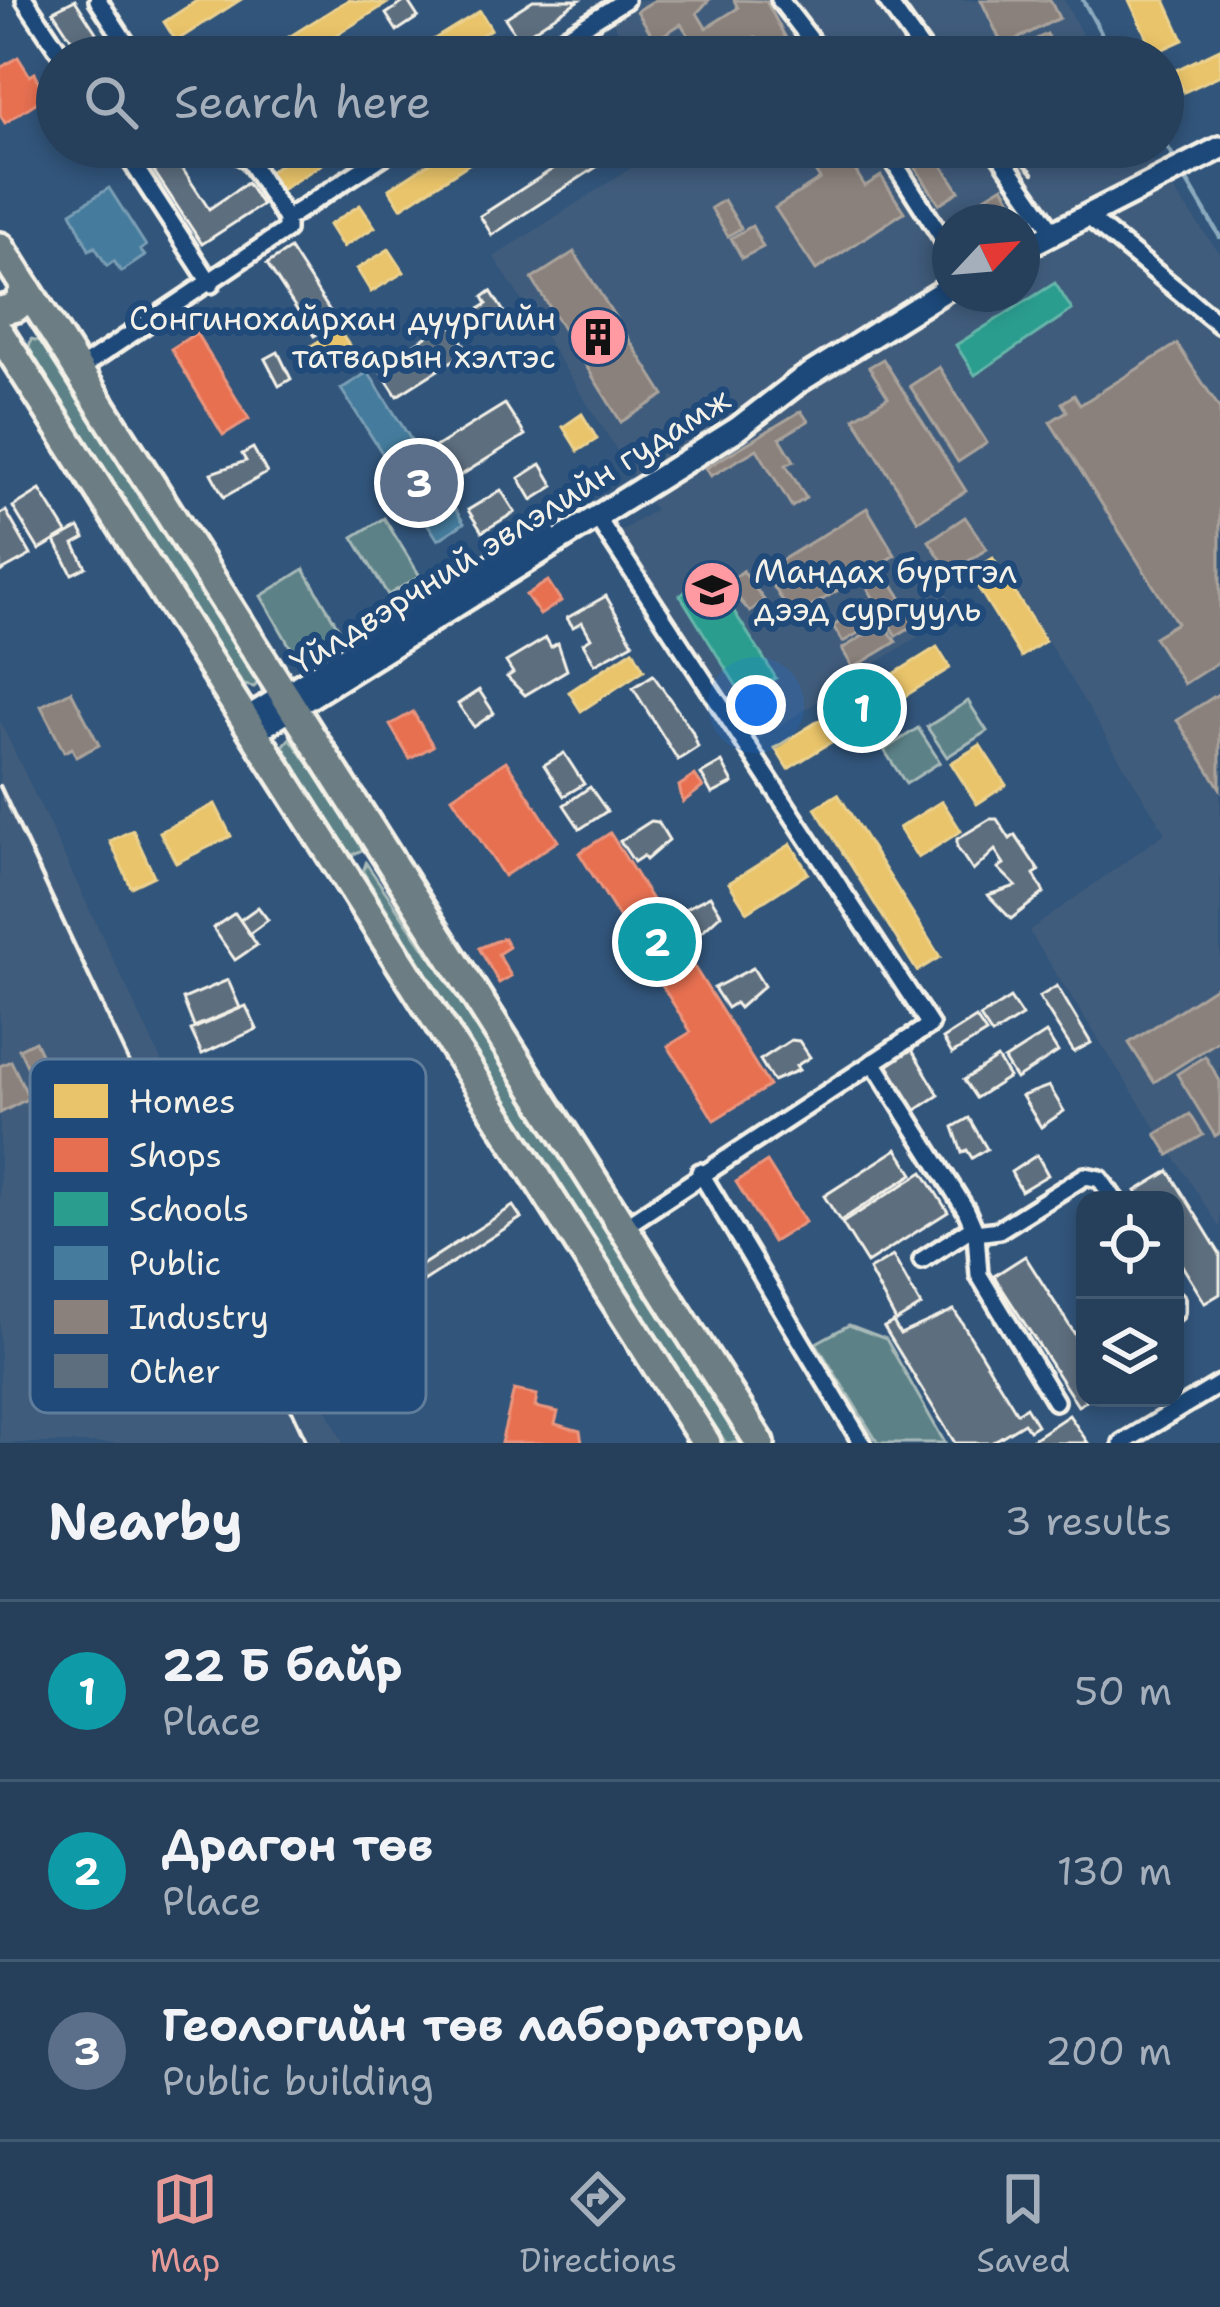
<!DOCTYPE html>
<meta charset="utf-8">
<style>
:root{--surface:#26405c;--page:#324b65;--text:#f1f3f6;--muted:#a4afbb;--line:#425972;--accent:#e69b98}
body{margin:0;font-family:"Shantell Sans",sans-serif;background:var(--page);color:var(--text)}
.controls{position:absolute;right:36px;bottom:36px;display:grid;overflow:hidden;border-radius:24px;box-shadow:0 6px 18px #0003}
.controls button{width:108px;height:108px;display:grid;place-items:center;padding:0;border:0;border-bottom:3px solid var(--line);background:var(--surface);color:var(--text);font:60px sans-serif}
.compass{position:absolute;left:932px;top:204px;width:108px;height:108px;border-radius:50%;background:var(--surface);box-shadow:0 6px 18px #0003;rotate:64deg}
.you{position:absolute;left:756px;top:705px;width:42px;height:42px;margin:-30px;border:9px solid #fff;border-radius:50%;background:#1a73e8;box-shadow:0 0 0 18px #1a73e833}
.badge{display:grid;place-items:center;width:78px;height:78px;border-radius:50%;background:var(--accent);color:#fff;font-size:39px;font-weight:700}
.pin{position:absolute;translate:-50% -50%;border:6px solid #fff;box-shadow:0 3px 12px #0006}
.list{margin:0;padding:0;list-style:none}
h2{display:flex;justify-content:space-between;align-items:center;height:156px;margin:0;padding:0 48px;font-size:51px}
h2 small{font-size:39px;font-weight:400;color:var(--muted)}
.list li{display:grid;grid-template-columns:78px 1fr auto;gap:36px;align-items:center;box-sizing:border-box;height:180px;padding:0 48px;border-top:3px solid var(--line)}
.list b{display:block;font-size:45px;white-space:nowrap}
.list p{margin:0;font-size:39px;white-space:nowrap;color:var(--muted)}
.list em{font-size:39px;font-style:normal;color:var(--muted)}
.icon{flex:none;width:66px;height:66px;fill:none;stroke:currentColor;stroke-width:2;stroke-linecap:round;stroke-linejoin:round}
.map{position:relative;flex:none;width:1220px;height:1443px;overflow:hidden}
.search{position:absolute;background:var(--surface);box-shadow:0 6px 18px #0003;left:36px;right:36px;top:36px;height:132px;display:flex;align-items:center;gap:30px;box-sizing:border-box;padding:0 42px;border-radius:66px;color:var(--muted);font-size:45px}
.sheet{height:696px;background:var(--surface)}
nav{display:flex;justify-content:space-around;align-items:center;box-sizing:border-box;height:168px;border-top:3px solid var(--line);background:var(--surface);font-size:33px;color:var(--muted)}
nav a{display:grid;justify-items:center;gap:6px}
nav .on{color:var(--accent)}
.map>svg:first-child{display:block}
.built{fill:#3f5c7c;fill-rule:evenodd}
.green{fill:#5c8288;stroke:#a8bab8;stroke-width:3}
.homes{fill:#e9c46a;stroke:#ecd290;stroke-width:3}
.shops{fill:#e76f51;stroke:#eb967e;stroke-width:3}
.schools{fill:#2a9d8f;stroke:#67b6aa;stroke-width:3}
.public{fill:#457b9d;stroke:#7a9eb4;stroke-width:3}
.industry{fill:#8a817c;stroke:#aaa39c;stroke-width:3}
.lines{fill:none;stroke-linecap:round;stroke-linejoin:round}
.stream{stroke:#8baabe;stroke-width:4.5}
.building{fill:#5d6e7e;stroke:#f4f1e8;stroke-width:3}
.street-casing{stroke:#f4f1e8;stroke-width:24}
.secondary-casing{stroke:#f4f1e8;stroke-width:30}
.highway-casing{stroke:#f4f1e8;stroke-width:36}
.street{stroke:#1f4a7a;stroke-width:15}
.secondary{stroke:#1f4a7a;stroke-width:21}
.highway{stroke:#6c7e84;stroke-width:27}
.rail{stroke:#f4f1e8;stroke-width:4.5}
.labels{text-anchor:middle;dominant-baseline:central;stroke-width:12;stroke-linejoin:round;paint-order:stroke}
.poi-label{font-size:33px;fill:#f4f1e8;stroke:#1f4a7a;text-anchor:end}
.street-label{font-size:33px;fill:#f4f1e8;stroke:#1f4a7a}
.key{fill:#1f4a7a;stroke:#5f7c9b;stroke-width:3}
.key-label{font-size:33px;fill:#f4f1e8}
</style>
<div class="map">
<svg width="1220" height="1443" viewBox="0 0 1220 1443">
<rect width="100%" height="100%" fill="#32557b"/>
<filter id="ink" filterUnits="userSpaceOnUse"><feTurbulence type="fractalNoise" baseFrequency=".00833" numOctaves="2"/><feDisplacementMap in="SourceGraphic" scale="24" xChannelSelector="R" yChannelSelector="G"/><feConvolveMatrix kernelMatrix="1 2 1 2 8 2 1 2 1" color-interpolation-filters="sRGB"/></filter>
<g filter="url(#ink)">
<!-- built -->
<g class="built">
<polygon points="605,0 1064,0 1094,57 635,57 600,3"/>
<path d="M663,147h479l78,107v974l-191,-297 136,-98 -171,-279 -52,32 15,25 -203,132 -136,-210 37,-23 -161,-253zM950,222h72v72h-72z"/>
<polygon points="0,721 343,1443 0,1443"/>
</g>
<!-- green -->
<g class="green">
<polygon points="31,339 40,341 260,681 254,687 244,685 154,556 29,348"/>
<polygon points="384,518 420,576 388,595 353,537"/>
<polygon points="304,569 345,639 314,655 291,648 261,596"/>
<polygon points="968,701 987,731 947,757 927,727"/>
<polygon points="918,728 940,762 906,784 884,750"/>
<polygon points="290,738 368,847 348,857 283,746"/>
<polygon points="366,863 428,954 454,981 741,1443 726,1443 431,991 424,968 363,872"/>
<polygon points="849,1325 886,1339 945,1443 878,1443 816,1343"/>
</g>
<!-- homes -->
<g class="homes">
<polygon points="198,0 240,0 176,41 164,22"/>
<polygon points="348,0 386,4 301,57 257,57"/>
<polygon points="1129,0 1165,0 1183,40 1154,53"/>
<polygon points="480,11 491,29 445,57 405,57"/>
<polygon points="1220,49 1220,75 1184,92 1174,71"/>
<polygon points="308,147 349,147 278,192 267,173"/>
<polygon points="454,147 495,147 401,208 389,189"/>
<polygon points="360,205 375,227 343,247 329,225"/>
<polygon points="389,249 404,272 371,292 357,269"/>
<polygon points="338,329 351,348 321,368 308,348"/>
<polygon points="582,414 597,439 578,451 563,427"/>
<polygon points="993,558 1045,641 1021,657 969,573"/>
<polygon points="937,647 950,668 788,769 775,748"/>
<polygon points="633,650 644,670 581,711 569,692"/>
<polygon points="980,745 1006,785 977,804 951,763"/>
<polygon points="838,794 940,957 917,971 815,808"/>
<polygon points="942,801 961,831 918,858 899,828"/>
<polygon points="215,804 231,836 176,863 160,832"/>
<polygon points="133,830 154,876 131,887 110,841"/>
<polygon points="791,844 808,873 747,912 729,883"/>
</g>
<!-- shops -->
<g class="shops">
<polygon points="18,57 30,76 35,73 45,97 5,123 0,115 0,68"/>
<polygon points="196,333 249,419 223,435 171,349"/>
<polygon points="548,581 561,601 540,615 526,595"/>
<polygon points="413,712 433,746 410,759 390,725"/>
<polygon points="506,761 558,841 504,876 452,797"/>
<polygon points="695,775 703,787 683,802 679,786"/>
<polygon points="610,833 769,1086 714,1120 668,1046 691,1032 579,853"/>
<polygon points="504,938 509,947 498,954 511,976 499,983 479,948"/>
<polygon points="767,1162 805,1222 773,1242 736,1182"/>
<polygon points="514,1390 537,1395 535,1407 558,1412 555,1424 580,1431 582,1443 501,1443"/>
</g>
<!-- schools -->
<g class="schools">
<polygon points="1055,283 1072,310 975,375 956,345"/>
<polygon points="711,575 776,678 744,698 680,595"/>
</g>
<!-- public -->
<g class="public">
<polygon points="109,188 146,246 140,250 145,256 121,272 114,261 107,266 95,247 89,250 71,212"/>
<polygon points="368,372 464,523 438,540 341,389"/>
</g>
<!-- industry -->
<g class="industry">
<polygon points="655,0 709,0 697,13 706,28 738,8 734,0 766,1 796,57 767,57 755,37 744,43 753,57 665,57 662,53 689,36 681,24 655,40 637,11"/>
<polygon points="981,0 1050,0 1059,18 1003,46"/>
<polygon points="601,32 614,53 608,57 562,57"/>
<polygon points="1047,34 1058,57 1017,57 1014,50"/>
<polygon points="832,147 839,156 860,147 870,163 856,172 865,186 881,176 904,212 816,270 775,208 820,179 809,162"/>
<polygon points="932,150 959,191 939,204 912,162"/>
<polygon points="1003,186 1013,203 990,217 980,200"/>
<polygon points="724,200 741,228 728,236 711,208"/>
<polygon points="752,226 763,247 742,258 731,238"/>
<polygon points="574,252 664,395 621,422 532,279"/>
<polygon points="1177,344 1220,409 1220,661 1184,684 1154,637 1177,623 1050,422 1067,411 1062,403 1074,395 1080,405"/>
<polygon points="883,359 966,491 918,521 854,418 888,397 869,367"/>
<polygon points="939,367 987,443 958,462 910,386"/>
<polygon points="801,411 808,421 780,438 794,461 786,465 806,498 792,507 757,449 711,476 706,468"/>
<polygon points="867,508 895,555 793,618 764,571"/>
<polygon points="965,517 987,549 950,573 929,541"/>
<polygon points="882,567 917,623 896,636 862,579"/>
<polygon points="743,571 764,600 750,612 726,584"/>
<polygon points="872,603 882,619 843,642 833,626"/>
<polygon points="884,623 896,642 853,668 842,649"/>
<polygon points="71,691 99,745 76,757 72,748 64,752 41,706"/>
<polygon points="1220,693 1220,788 1177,720"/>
<polygon points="1220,984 1220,1040 1154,1082 1129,1043"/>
<polygon points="35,1041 61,1096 45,1104 19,1049"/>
<polygon points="1205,1056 1220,1081 1220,1133 1215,1136 1177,1074"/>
<polygon points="11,1061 29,1098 0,1113 0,1066"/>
<polygon points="1190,1114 1203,1135 1169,1155 1156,1134"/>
</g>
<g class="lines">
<!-- stream -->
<g class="stream">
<polyline points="1083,0 1114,57"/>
<polyline points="1163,140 1176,161"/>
<polyline points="1184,176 1220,237"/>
</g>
</g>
<!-- building -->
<g class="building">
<polygon points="75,0 112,57 83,57 53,11"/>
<polygon points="407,0 418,17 397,31 386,14"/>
<polygon points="533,0 579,0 519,40 505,18"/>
<polygon points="138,147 168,147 209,209 247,183 262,205 202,244"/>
<polygon points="587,147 594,147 604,162 492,235 480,216"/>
<polygon points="290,249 337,322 314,336 267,264"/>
<polygon points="491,291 512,325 501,332 497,326 488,331 476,311 487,304 483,297"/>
<polygon points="450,322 468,351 397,396 378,367"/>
<polygon points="278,352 291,379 279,386 265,359"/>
<polygon points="505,404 525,435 452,481 432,449"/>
<polygon points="253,448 267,473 224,497 211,473 246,461 242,454"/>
<polygon points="541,464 554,486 532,500 519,478"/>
<polygon points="40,490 67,533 39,550 13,507"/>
<polygon points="501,490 515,512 482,532 468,510"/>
<polygon points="6,511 31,555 0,572 0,514"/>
<polygon points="79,528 85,538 74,544 86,567 72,574 55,541"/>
<polygon points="606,596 633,643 595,664 583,643 591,638 582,622 573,627 567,618"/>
<polygon points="546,638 551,647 558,643 567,670 525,695 507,677 513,673 506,662"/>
<polygon points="653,675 692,731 698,747 678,760 633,688"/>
<polygon points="479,690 494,713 474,727 458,704"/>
<polygon points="564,753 584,784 564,796 544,765"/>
<polygon points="722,762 733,783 712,794 701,774"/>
<polygon points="590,787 607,811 580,829 564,805"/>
<polygon points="990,819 997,819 1010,839 1015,835 1039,871 1034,874 1044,893 1011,919 988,895 1016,886 998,868 1004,864 995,850 973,871 957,847 957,839"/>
<polygon points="651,821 658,822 669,840 646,860 643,856 634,862 620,841"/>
<polygon points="710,896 721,914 698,935 695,930 684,937 671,916"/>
<polygon points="258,907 268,920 249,934 240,920"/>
<polygon points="235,913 257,945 235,960 213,928"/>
<polygon points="753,968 764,986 739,1008 735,1003 727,1008 714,988"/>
<polygon points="228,980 240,1008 194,1027 183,999"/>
<polygon points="1057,986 1091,1043 1074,1052 1039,997"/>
<polygon points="1010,998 1022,1016 992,1035 980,1017"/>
<polygon points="246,1006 257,1029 202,1054 191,1030"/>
<polygon points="976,1018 986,1033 952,1054 943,1039"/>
<polygon points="1046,1033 1058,1052 1016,1079 1004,1060"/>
<polygon points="791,1040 799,1041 810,1057 796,1066 799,1070 773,1081 760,1060"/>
<polygon points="909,1045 939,1095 910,1114 878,1064"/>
<polygon points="997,1058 1009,1077 976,1098 964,1080"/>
<polygon points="1049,1086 1064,1111 1041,1127 1022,1096"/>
<polygon points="969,1118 987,1149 972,1158 967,1150 962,1153 953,1127"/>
<polygon points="897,1149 913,1174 840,1221 824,1196"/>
<polygon points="1037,1155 1048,1175 1021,1191 1011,1172"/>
<polygon points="1169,1171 1220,1254 1220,1294 1205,1303 1175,1254 1175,1200 1142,1200 1136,1191"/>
<polygon points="923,1172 948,1212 867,1263 842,1223"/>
<polygon points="513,1206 521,1218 424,1281 416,1269"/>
<polygon points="893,1256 921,1306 896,1321 869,1270"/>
<polygon points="1025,1256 1085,1350 1085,1398 1091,1398 1078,1406 994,1276"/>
<polygon points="954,1310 1017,1413 1026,1407 1037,1425 1029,1430 1024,1423 991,1443 955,1443 884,1327 893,1322 900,1334"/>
<polygon points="1069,1415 1088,1443 1027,1443"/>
</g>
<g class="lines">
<!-- street casing -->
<g class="street-casing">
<g id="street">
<polyline points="25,0 63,57"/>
<polyline points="98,0 135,57"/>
<polyline points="780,0 824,57"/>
<polyline points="886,0 927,57"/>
<polyline points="534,57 625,0"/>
<polyline points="122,147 211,284"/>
<polyline points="225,147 249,160 286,219"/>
<polyline points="884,147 950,250"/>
<polyline points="994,147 1054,233"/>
<polyline points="1087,216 1220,325"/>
<polyline points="79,369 286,230 286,219 397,147"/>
<polyline points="596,516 930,1025 625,1226"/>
<polyline points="873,1062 966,1210 976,1233 979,1275 1055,1401"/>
<polyline points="700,1172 862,1443"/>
<polyline points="976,1233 999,1230 1085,1176 1100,1179 1115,1200"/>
<polyline points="922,1260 973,1227"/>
<polyline points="1175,1300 1175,1312"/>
<polyline points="1122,1443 1220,1384"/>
</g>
</g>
<!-- secondary casing -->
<g class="secondary-casing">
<g id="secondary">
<polyline points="1022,249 1220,148"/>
<polyline points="246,719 545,533"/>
<polyline points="254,732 737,429 798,382 950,287"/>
</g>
</g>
<!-- highway casing -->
<g class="highway-casing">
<g id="highway">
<polyline points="0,247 760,1443"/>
<polyline points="0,311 16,307 26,288"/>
<polyline points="0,334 706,1443"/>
</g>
</g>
<!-- street -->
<use href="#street" class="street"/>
<!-- secondary -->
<use href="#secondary" class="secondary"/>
<!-- highway -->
<use href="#highway" class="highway"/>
<!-- rail -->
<g class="rail">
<polyline points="900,0 940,57"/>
<polyline points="1008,147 1033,173"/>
<polyline points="0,786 307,1443"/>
</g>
</g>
</g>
<!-- icons -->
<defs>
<g id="building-disc" transform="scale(3)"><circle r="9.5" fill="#ff9aa2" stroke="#1f4a7a"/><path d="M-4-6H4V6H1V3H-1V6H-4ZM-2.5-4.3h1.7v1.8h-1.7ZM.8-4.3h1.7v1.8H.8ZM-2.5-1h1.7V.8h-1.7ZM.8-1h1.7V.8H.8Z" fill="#111"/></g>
<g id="university-disc" transform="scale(3)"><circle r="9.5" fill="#ff9aa2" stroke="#1f4a7a"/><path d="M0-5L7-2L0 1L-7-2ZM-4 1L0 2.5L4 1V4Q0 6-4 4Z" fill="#111"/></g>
</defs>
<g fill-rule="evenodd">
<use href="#building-disc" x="598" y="337"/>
<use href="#university-disc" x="712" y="590"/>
</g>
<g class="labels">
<!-- poi labels -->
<g class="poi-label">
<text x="556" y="318">Сонгинохайрхан дүүргийн<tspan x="556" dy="38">татварын хэлтэс</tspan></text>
<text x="754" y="571" text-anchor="start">Мандах бүртгэл<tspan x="754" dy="38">дээд сургууль</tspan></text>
</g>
<!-- street labels -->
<g class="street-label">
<text transform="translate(510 531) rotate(-32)">Үйлдвэрчний эвлэлийн гудамж</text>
</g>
</g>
<!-- legend -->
<rect x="30" y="1059" width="396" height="354" rx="18" class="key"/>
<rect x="54" y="1084" width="54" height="34" fill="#e9c46a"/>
<rect x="54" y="1138" width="54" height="34" fill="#e76f51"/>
<rect x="54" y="1192" width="54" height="34" fill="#2a9d8f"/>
<rect x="54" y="1246" width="54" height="34" fill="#457b9d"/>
<rect x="54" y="1300" width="54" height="34" fill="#8a817c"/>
<rect x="54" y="1354" width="54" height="34" fill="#5d6e7e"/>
<g class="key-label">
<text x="129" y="1113">Homes</text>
<text x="129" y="1167">Shops</text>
<text x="129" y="1221">Schools</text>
<text x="129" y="1275">Public</text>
<text x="129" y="1329">Industry</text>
<text x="129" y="1383">Other</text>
</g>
</svg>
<div class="controls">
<button><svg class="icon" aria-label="locate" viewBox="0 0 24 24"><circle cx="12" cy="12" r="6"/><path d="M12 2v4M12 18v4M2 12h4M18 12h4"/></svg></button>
<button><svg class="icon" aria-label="layers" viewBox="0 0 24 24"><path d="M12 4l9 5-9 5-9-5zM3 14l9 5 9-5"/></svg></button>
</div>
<svg class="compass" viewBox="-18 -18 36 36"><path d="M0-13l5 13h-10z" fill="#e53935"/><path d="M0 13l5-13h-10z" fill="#a4afbb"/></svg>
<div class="you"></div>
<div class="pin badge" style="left:862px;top:708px;background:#0f9aa8">1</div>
<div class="pin badge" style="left:657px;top:942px;background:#0f9aa8">2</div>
<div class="pin badge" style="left:419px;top:483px;background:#5c6f8a">3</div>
<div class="search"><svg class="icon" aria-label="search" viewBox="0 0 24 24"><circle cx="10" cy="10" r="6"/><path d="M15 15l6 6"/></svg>Search here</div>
</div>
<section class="sheet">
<h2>Nearby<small>3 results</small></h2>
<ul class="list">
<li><span class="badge" style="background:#0f9aa8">1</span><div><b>22 Б байр</b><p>Place</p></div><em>50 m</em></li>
<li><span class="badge" style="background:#0f9aa8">2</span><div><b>Драгон төв</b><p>Place</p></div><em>130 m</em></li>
<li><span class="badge" style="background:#5c6f8a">3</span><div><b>Геологийн төв лаборатори</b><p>Public building</p></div><em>200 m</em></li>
</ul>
</section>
<nav>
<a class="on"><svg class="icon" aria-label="map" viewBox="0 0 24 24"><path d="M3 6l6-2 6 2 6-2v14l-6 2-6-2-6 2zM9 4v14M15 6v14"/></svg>Map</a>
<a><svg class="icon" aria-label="directions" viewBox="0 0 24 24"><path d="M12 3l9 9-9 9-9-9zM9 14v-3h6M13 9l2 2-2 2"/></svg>Directions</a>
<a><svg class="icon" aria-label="saved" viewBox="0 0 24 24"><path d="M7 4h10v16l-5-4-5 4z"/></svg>Saved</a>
</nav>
